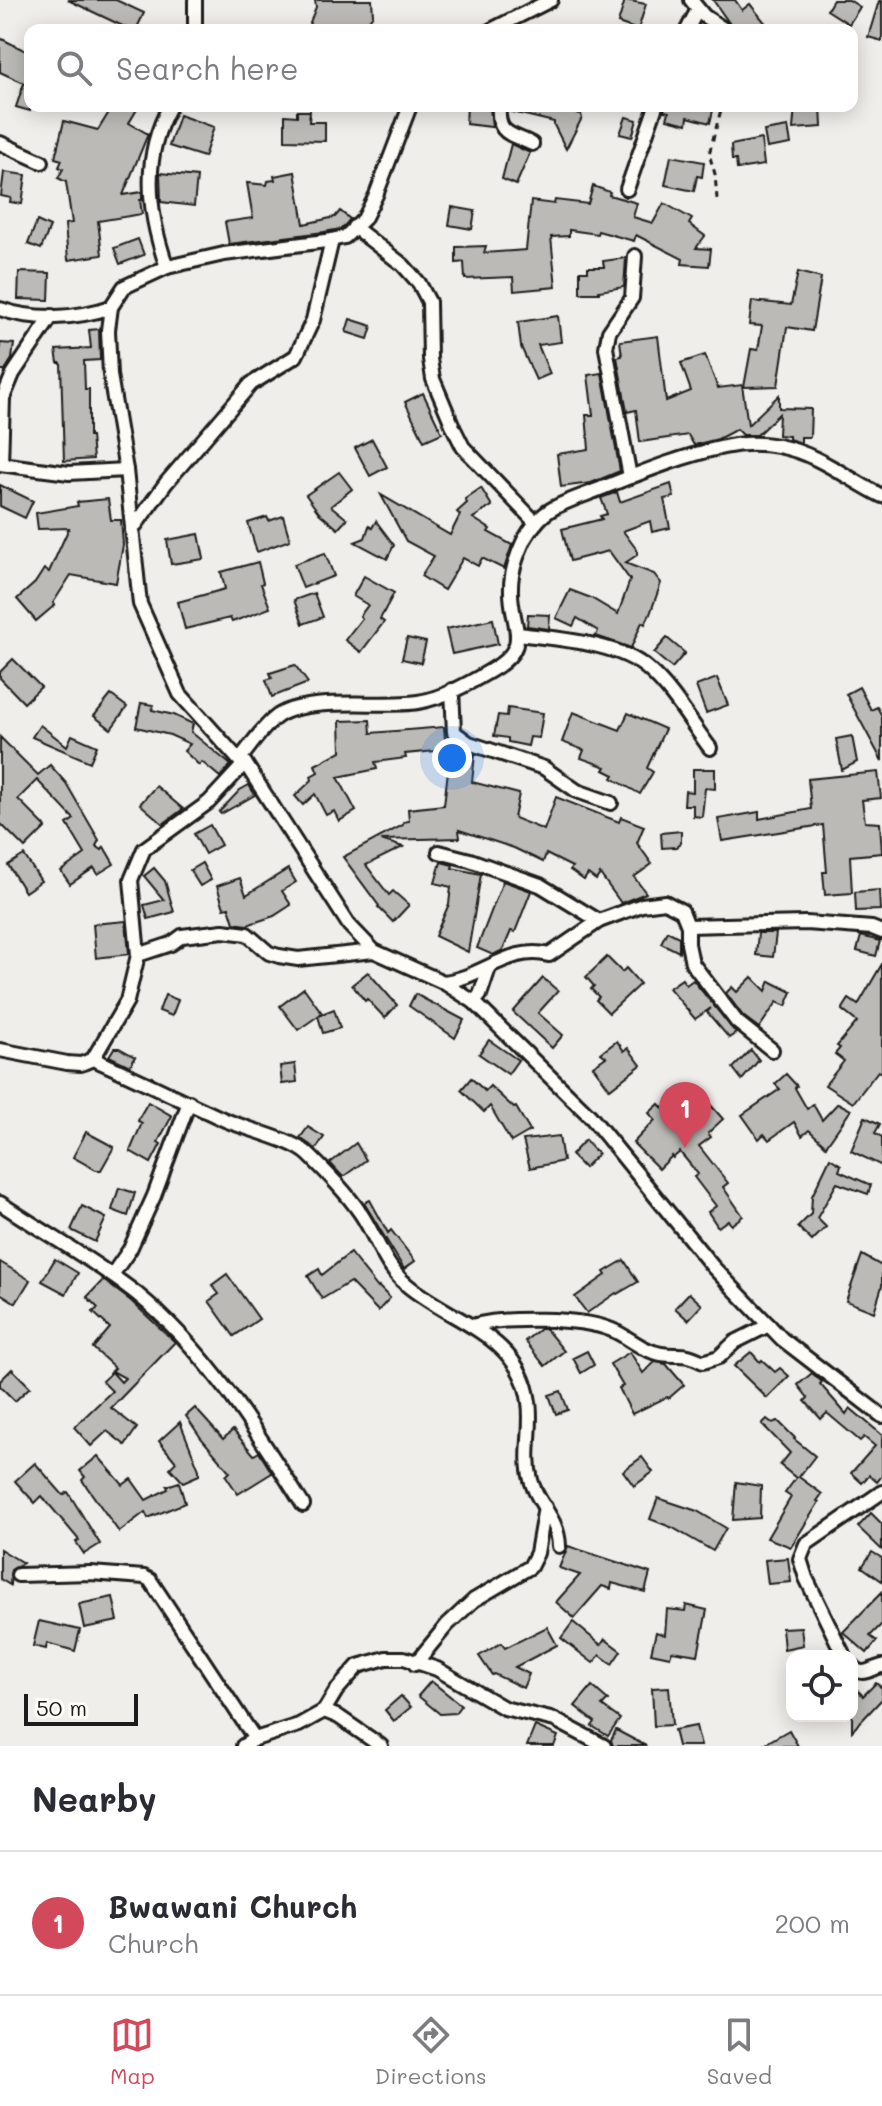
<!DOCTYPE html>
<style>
:root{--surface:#fff;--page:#f7f7f7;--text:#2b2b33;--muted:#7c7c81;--line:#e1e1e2;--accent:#d1495b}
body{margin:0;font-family:Mali,sans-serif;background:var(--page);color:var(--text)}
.controls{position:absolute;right:24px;bottom:24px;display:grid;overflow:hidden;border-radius:16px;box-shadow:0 4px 20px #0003}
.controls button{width:72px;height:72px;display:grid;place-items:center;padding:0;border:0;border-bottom:2px solid var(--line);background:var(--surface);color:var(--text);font:40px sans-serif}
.scale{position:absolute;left:24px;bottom:20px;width:114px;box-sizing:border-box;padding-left:8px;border:4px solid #1c1c1c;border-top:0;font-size:22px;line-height:28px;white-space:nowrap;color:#1c1c1c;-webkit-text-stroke:6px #fdfcf7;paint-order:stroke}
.you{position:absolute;left:452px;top:758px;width:28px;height:28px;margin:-20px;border:6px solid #fff;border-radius:50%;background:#1a73e8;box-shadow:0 0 0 12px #1a73e833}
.badge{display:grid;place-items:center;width:52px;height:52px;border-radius:50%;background:var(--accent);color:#fff;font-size:26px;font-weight:700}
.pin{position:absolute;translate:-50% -66px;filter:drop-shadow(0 2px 4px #0008)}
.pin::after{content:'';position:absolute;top:42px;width:28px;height:24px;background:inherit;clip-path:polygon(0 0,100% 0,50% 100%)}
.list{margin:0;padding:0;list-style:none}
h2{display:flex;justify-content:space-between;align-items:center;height:104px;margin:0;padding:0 32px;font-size:34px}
h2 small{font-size:26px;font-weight:400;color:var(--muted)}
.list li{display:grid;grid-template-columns:52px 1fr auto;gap:24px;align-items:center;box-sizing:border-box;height:144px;padding:0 32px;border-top:2px solid var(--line)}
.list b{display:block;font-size:30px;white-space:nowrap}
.list p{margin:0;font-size:26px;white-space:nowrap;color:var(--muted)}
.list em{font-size:26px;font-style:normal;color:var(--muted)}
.icon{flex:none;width:44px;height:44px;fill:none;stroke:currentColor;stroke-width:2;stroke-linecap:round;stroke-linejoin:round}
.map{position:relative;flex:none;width:882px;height:1746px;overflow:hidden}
.search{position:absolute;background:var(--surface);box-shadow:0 4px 20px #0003;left:24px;right:24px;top:24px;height:88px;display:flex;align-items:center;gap:20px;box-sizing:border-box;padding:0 28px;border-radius:16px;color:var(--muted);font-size:30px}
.sheet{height:248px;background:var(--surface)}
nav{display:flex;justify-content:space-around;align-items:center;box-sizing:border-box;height:112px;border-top:2px solid var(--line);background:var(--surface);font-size:22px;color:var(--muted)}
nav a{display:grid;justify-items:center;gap:4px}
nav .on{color:var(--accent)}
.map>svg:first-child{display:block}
.building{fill:#bbbab6;stroke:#1c1c1c;stroke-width:2}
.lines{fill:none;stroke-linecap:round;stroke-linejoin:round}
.street-casing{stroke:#1c1c1c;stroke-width:18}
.path{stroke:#1c1c1c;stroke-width:3;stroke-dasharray:6 6;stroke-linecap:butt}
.street{stroke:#fdfcf7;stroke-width:12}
</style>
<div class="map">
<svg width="882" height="1746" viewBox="0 0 882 1746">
<rect width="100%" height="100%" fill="#f0eeea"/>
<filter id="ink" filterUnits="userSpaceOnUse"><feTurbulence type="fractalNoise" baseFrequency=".0125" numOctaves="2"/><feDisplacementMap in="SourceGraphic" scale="16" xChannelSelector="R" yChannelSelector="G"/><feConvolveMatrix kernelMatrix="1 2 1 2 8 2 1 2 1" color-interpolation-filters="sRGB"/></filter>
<g filter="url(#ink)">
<!-- building -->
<g class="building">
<polygon points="68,0 116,0 144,13 136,30 131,30"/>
<polygon points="315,0 372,0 373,15 362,30 307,30 316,7"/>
<polygon points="625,0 646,4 638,30 618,23"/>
<polygon points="713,0 735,0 742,10 750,4 771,30 734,30"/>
<polygon points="833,0 849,0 860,7 849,24 827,10"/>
<polygon points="879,1 882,1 882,41 868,37"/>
<polygon points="0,38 30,53 30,111 16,107 24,83 0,72"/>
<polygon points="117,106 139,106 129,123 148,134 123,195 142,192 142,200 140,200 142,214 98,221 102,255 68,260 65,224 72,223 66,182 58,178 63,169 59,167 62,160 55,158 64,121 98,130 111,109 115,111"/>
<polygon points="467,106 490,106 492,127 466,124"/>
<polygon points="508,106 577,106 576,113 581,114 582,118 566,149 554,125 554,122 508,111"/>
<polygon points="665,106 714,106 710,123 688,117 687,124 667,119 669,112 664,111"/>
<polygon points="795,106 821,106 822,127 793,129"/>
<polygon points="297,111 310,111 309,122 325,122 325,141 285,140 285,115 297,116"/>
<polygon points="179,115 214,127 204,157 169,146"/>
<polygon points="626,117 637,120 632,137 620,134"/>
<polygon points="788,127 791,144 767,148 764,131"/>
<polygon points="761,139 764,165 737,169 736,160 732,160 731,145"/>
<polygon points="511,144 530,153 516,185 502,179"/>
<polygon points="671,156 704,162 702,177 697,176 694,191 665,185"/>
<polygon points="4,172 26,175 22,204 10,202 11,198 1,196"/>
<polygon points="295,172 304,224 335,217 340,211 350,219 346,224 341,229 324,232 229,244 225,222 253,218 247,183 267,185 268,181 275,180 274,176"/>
<polygon points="160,173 197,177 194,206 161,202"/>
<polygon points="593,186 610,192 609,195 637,203 633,217 653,223 664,203 692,219 689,224 705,236 696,248 711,249 709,266 682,264 683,259 636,235 634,241 598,231 597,234 569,230 569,236 551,237 556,287 514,291 513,277 465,279 464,262 456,263 456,247 486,246 484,253 526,250 531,201 554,204 555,200 588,204"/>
<polygon points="452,207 475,211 472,229 449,225"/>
<polygon points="37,221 50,227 41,249 28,244"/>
<polygon points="138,239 144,255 120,264 114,248"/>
<polygon points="626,258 624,287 599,291 599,293 580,293 580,271 588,271 588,267 604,267 603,261"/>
<polygon points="19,272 50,273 49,300 18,299"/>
<polygon points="798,272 821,278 812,331 787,327 778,386 744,387 751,349 758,350 762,326 749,325 752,301 791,305"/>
<polygon points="558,316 561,342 538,345 550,374 536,380 521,347 518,322"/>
<polygon points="350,319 372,326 368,339 346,332"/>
<polygon points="99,329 100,360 84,361 85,389 89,389 89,436 91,436 93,459 64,461 61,363 58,363 56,350 91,348 89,330"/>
<polygon points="658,336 666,401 691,391 681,363 705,355 718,388 742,385 748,425 779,395 779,408 811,409 810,437 801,437 801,443 789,439 789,436 778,435 779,414 757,435 743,435 737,429 718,439 694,445 688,435 640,442 636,410 627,412 617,357 622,356 620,341"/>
<polygon points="0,343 14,344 12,359 5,370 0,370"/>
<polygon points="602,373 620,471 591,483 561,487 557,454 589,449 586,415 593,415 588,375"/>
<polygon points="423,393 442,433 424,441 405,402"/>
<polygon points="372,439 387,467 370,476 355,448"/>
<polygon points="339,472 352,489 331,506 347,519 338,529 319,513 306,495"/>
<polygon points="671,484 674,497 664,499 670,528 652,532 650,521 623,531 637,550 637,555 625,563 654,574 661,583 650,614 645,624 642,622 631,648 596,636 598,631 577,618 573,626 556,618 570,590 591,598 618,614 630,580 609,551 570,561 562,529 602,519 600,516 607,514 601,498 617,492 620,502"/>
<polygon points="0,485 33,501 25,518 0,506"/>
<polygon points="481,488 492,506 473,518 490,529 488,532 512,545 504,569 482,558 478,566 463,558 444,590 421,576 434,556 406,541 381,495 450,535 460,515 457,512 467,503 465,499"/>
<polygon points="108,499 111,520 121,520 123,545 116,583 71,575 53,603 55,605 36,621 17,599 35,583 44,569 49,572 69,528 38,529 36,513 78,506 77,502"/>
<polygon points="283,516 290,540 257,552 248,523 267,517 269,521"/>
<polygon points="376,521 394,545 387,559 355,542 365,538 369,526 372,528"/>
<polygon points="199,534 204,559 171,564 167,540"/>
<polygon points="325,553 334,576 303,588 294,564"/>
<polygon points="258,562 263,583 261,584 270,608 232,622 230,618 185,629 178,602 225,589 221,572"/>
<polygon points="364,576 394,593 380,619 384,622 361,652 345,640 362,618 360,616 368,605 353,596"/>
<polygon points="314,593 323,617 303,624 294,600"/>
<polygon points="528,614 550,615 549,629 527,626"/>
<polygon points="493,619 498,644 452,654 446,629"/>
<polygon points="407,638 426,642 421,663 402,659"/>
<polygon points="667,638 685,653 672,668 654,653"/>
<polygon points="13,659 41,687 24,703 0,678 0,672"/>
<polygon points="295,665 308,683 272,697 266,680 272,678 270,673"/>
<polygon points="717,678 728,705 706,713 696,686"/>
<polygon points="859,687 871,710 877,707 882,716 882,761 846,694"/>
<polygon points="111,695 127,707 111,729 94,716"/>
<polygon points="141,703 153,705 152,710 174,715 193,724 191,732 231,765 220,777 202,762 199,765 184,751 190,744 170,735 136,727"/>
<polygon points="508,708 543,713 539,738 530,737 528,746 508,742 508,738 494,736 498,715 507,716"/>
<polygon points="573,712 620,730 628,713 665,729 647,768 653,772 640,794 612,778 614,775 604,770 606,767 581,758 584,750 562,742"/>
<polygon points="370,720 371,733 444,727 446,750 405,754 406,758 375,762 377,769 338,777 356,811 339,821 334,811 326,815 315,794 303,805 295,796 312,780 311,776 318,772 315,765 341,751 340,721"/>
<polygon points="40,725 67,746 72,735 97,746 90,762 32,737"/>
<polygon points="852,736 857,762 842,770 836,739"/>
<polygon points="0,737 38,775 50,765 66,783 99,840 96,846 102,850 104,847 114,864 98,874 94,868 70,884 61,871 85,854 67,824 74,819 37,780 18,799 46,827 25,848 0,823"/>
<polygon points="451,745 475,755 472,782 519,794 514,818 544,830 556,797 619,822 621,817 644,826 637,843 652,864 634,877 646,893 621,903 600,874 596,880 588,874 584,880 570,870 572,867 546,854 543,862 514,848 459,830 460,838 381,840 403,847 366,865 389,895 393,891 409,905 393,922 378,907 379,906 343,857 403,825 403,822 409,821 408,809 444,805"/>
<polygon points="693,769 715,769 715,789 705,788 702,817 693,816 693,805 684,805 685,791 693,792"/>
<polygon points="878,772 881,798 862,800 865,822 880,823 882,853 850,856 852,893 825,895 823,872 827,872 823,825 722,841 718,819 759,812 759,819 811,809 808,779"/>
<polygon points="249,785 255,795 221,814 219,812 240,790"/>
<polygon points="156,786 183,809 163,824 140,804"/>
<polygon points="210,825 221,845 205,854 194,834"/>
<polygon points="681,831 681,843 676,847 662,848 661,833"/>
<polygon points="24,855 41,881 25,892 8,865"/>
<polygon points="441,862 453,865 452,868 481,874 468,952 435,936 449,904 451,887 435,883"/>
<polygon points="202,863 211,880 200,886 190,870"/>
<polygon points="154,868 165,881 174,912 148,919 144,905 164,900 144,876"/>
<polygon points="288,869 296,882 282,891 291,905 274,916 247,925 234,923 229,907 224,908 217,886 240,878 246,895"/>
<polygon points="503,881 531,891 515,932 511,931 503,950 493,955 477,948"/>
<polygon points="879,890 880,910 856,911 855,892"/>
<polygon points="126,921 129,954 96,958 93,924"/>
<polygon points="667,931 679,937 679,952 661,943"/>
<polygon points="758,933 776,933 773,957 756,955"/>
<polygon points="861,936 880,941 876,956 857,951"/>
<polygon points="607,957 622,972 626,968 640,984 609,1013 596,1000 599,997 591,989 594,986 586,977"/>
<polygon points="882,964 882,1073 878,1071 853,1103 825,1085 844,1061 835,1054 840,1048 837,1046 857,1022 842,1010 849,999 858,1005"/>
<polygon points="368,972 397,1005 385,1018 367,999 365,1001 352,985"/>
<polygon points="752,977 766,991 770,981 792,992 786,1006 777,1002 759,1028 743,1016 726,993 732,987 737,992"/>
<polygon points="543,978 558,991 538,1013 563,1035 552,1048 513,1012"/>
<polygon points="682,979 686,985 693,980 736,1033 729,1038 707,1012 711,1008 695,1019 669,988"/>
<polygon points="304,988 322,1013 319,1015 334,1009 340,1028 323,1033 318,1016 298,1030 280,1006"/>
<polygon points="415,994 464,1020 455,1038 409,1006"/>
<polygon points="165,995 178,1000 172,1016 159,1011"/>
<polygon points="489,1040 518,1060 508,1074 479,1054"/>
<polygon points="617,1041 624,1051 628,1048 641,1065 610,1089 593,1066 606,1057 601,1053"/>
<polygon points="114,1048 119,1048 135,1057 130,1066 109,1056"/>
<polygon points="751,1050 759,1060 742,1080 733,1068"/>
<polygon points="295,1064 297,1082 282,1084 280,1066"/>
<polygon points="786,1074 797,1086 795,1088 807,1109 813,1104 822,1120 838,1103 851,1110 826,1146 809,1130 802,1136 794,1122 769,1140 764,1134 759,1139 742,1115 780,1089 775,1084"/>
<polygon points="471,1078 485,1091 490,1086 514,1108 516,1107 530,1131 511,1142 490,1106 484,1112 461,1090"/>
<polygon points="148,1102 172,1116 158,1142 161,1144 151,1163 130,1151 142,1123 138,1121 140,1116"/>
<polygon points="708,1102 723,1119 708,1133 711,1137 699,1146 728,1183 723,1187 743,1216 731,1225 728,1220 718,1227 708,1212 716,1206 694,1177 698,1174 680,1152 673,1158 672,1156 659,1169 633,1143 655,1120 649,1113 659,1104 678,1124 684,1119 686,1122"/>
<polygon points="865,1117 880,1124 875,1133 882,1137 882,1166 851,1151"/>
<polygon points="308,1127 324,1137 316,1149 300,1138"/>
<polygon points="86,1132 114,1147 101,1170 96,1170 73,1157"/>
<polygon points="559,1136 563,1161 530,1168 523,1140"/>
<polygon points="585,1140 598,1154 584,1168 571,1155"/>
<polygon points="356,1143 366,1160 343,1177 330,1163"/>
<polygon points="830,1158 841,1165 839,1171 871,1185 868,1194 837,1183 817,1218 826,1227 812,1241 798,1227 811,1214 812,1196"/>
<polygon points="119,1188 135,1193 128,1216 112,1210"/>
<polygon points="370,1200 388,1233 391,1230 415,1261 404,1269 364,1203"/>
<polygon points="82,1206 106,1218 95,1242 71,1230"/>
<polygon points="350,1253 378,1288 379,1287 390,1298 378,1311 350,1282 322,1299 308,1276 319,1269 322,1275"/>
<polygon points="862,1255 882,1266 882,1286 874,1312 846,1301"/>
<polygon points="55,1259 78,1273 66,1294 42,1281"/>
<polygon points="624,1260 638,1282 617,1294 616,1293 587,1313 575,1297 606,1275 604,1272"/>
<polygon points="0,1262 30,1280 16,1303 0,1293"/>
<polygon points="227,1274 259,1319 234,1336 209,1301 219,1294 212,1285"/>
<polygon points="103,1280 131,1301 175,1342 111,1408 137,1428 125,1445 107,1431 91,1446 74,1427 112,1391 102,1381 112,1372 121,1382 125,1378 112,1371 115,1368 93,1348 110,1328 93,1312 98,1308 87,1297"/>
<polygon points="689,1293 702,1305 688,1320 675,1308"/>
<polygon points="540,1329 546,1329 564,1351 545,1366 525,1341"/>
<polygon points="587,1351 594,1365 581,1373 573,1358"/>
<polygon points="630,1352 643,1373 655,1362 666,1364 684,1385 669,1398 667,1397 632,1414 619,1388 623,1386 610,1364"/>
<polygon points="751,1352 760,1362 762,1360 775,1372 780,1368 789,1376 767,1398 734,1366"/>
<polygon points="12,1369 30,1387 15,1401 0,1386 0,1381"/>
<polygon points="812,1373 822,1382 820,1384 846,1414 850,1408 882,1435 882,1476 877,1482 869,1475 862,1483 851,1473 875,1446 864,1437 860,1441 827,1413 821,1419 805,1401 808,1398 798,1385"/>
<polygon points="561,1391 568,1410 556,1414 549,1395"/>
<polygon points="195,1408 223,1439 233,1430 254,1455 259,1452 272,1473 238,1494 226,1476 230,1472 201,1438 186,1416"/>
<polygon points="767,1419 772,1423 778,1421 795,1438 794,1439 815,1456 799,1477 822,1494 817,1501 819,1502 791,1547 767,1538 791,1497 785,1493 796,1478 780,1465 790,1453 762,1424"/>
<polygon points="180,1422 199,1470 199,1475 183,1482 170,1468 176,1462 159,1441"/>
<polygon points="98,1456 123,1485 131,1479 146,1500 168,1489 167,1486 179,1482 185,1503 148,1518 145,1512 119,1532 82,1480 85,1477 80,1471"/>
<polygon points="642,1457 653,1472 634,1486 623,1471"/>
<polygon points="35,1463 63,1495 68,1492 100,1544 84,1554 76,1542 79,1540 42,1496 35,1503 15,1481"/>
<polygon points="736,1482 761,1486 760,1518 733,1520"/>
<polygon points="658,1498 697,1511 726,1528 713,1551 673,1528 650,1519"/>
<polygon points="871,1513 882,1524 882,1550 858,1527"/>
<polygon points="568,1546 650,1573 645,1592 612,1583 611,1589 602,1586 574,1618 556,1602 580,1575 559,1568"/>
<polygon points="0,1549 23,1563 11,1570 10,1585 0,1579"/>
<polygon points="872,1552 882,1558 882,1581 862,1567"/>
<polygon points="788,1558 791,1582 768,1584 765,1560"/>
<polygon points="882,1592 882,1624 870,1636 877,1641 867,1653 843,1632"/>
<polygon points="113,1597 118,1621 84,1628 79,1604"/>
<polygon points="686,1605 707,1610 698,1655 672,1651 670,1657 651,1653 656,1632 665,1635 667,1609 685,1611"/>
<polygon points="39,1621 80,1630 75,1651 47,1643 46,1649 33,1646"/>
<polygon points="573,1622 601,1645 605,1639 621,1651 612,1664 600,1655 593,1663 561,1638"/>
<polygon points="547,1627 557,1645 515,1667 529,1674 523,1688 494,1674 492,1675 479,1656 501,1643 505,1648"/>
<polygon points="801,1627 803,1645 784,1649 782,1628"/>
<polygon points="431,1681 461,1705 455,1713 440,1714 418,1696"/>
<polygon points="876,1683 882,1688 882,1699 852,1731 852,1684 863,1696"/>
<polygon points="592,1686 608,1700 602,1706 620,1719 608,1736 592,1726 595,1722 575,1706"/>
<polygon points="669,1687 672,1725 654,1726 652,1688"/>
<polygon points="401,1696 411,1707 394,1721 385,1710"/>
<polygon points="535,1726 558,1736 554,1746 527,1746"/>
<polygon points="696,1726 701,1746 678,1746 674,1730"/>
<polygon points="616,1730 646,1746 613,1746 611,1740"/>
<polygon points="789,1730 798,1746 761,1746"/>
</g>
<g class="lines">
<!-- street casing -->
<g class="street-casing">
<g id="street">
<polyline points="691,0 704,16 725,30"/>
<polyline points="195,30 195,0"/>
<polyline points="491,30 551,0"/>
<polyline points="687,30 698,9"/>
<polyline points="410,106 376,195 364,219 345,237 326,241 224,254 167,267 124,287 111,307 108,330 110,375 126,470 140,604 180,694 239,760 245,763 349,925 374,951 443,982 474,1002 590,1116 713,1267 782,1339 882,1416"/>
<path d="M499,106c-2,29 11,27 33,38"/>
<polyline points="0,143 42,162"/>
<polyline points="627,189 656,106"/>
<polyline points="354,227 403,265 419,283 429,302 430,359 433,379 454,429 463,447 536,523"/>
<path d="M167,267c-19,-53 -26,-110 3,-161"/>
<path d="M0,309c35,12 76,10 111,-2"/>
<polyline points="0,464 69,473 126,470"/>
<polyline points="1,464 3,398 13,374 52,316"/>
<polyline points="630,477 606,348 609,332 632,298 635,256"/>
<polyline points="132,530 166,483 251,384 296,356 313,320 332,240"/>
<path d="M518,634c39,5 101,8 131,36 25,22 41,52 61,78"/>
<polyline points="452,690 454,732 469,743 544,768 577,791 611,803"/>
<path d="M239,760c11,-13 22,-31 36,-42 28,-23 105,-10 143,-16 25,-4 50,-18 72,-31 46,-26 19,-45 21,-84 0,-14 7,-34 13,-47 6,-11 17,-25 28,-31 14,-8 31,-13 45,-19 41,-16 84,-34 127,-43 17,-4 37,-4 54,-1 39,7 70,33 104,50"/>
<polyline points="439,852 470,860 540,885 599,921"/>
<polyline points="688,926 806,923 872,928 882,932"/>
<polyline points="138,955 171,944 182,936 223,931 247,934 269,953 279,956 298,959 374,951"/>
<path d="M443,982c37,-3 68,-38 106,-27l50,-34 43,-16 23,-3 17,9 6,15v18l4,19 45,59 35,28"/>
<polyline points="474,1002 480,995 489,968"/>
<polyline points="0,1050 67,1063 81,1064 93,1059 127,1001 138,955 131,880 144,849 209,802 245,763"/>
<path d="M93,1059c44,19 88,41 132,61 21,9 69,20 84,35 18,18 38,38 52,59 16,24 23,52 46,71 44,37 113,50 122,117 4,26 -5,52 2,78 7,26 27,37 28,66"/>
<path d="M0,1203c46,31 94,57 137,91 70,57 119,136 166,211"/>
<polyline points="112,1275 130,1249 154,1196 189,1102"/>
<path d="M472,1326c31,-9 109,-9 140,4 17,7 30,21 49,24 21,3 20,-3 42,8l16,-5 16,-15 34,-17"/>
<polyline points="18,1575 91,1573 144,1577 150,1580 255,1739"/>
<polyline points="844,1656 806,1578 800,1559 806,1544 882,1492"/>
<polyline points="415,1664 447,1625 474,1600 530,1567 537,1553 545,1507"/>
<path d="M852,1666c11,12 17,3 30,0"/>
<polyline points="324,1711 336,1691 358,1666 386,1658 404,1658 437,1669 504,1708 555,1720 604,1746"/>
<polyline points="243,1746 255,1739 299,1725 324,1711 339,1717 381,1746"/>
</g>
</g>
<!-- path -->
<polyline class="path" points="717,199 715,174 709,154 722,106"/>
<!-- street -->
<use href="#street" class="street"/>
</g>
</g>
</svg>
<div class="controls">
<button><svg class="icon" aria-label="locate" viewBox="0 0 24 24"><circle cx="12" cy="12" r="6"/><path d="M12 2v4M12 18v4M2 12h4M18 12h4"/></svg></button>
</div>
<div class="scale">50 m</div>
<div class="you"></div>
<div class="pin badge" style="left:685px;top:1148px">1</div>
<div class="search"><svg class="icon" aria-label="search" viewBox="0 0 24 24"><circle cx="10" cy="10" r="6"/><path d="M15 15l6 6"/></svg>Search here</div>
</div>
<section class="sheet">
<h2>Nearby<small></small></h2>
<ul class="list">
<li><span class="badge">1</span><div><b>Bwawani Church</b><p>Church</p></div><em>200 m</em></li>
</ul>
</section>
<nav>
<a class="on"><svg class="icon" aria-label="map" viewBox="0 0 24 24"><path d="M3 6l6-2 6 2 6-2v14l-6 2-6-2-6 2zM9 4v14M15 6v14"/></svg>Map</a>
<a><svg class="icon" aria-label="directions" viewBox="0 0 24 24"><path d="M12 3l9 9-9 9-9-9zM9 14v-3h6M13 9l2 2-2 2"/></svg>Directions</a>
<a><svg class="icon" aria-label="saved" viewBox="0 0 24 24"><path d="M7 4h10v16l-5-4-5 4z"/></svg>Saved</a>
</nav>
